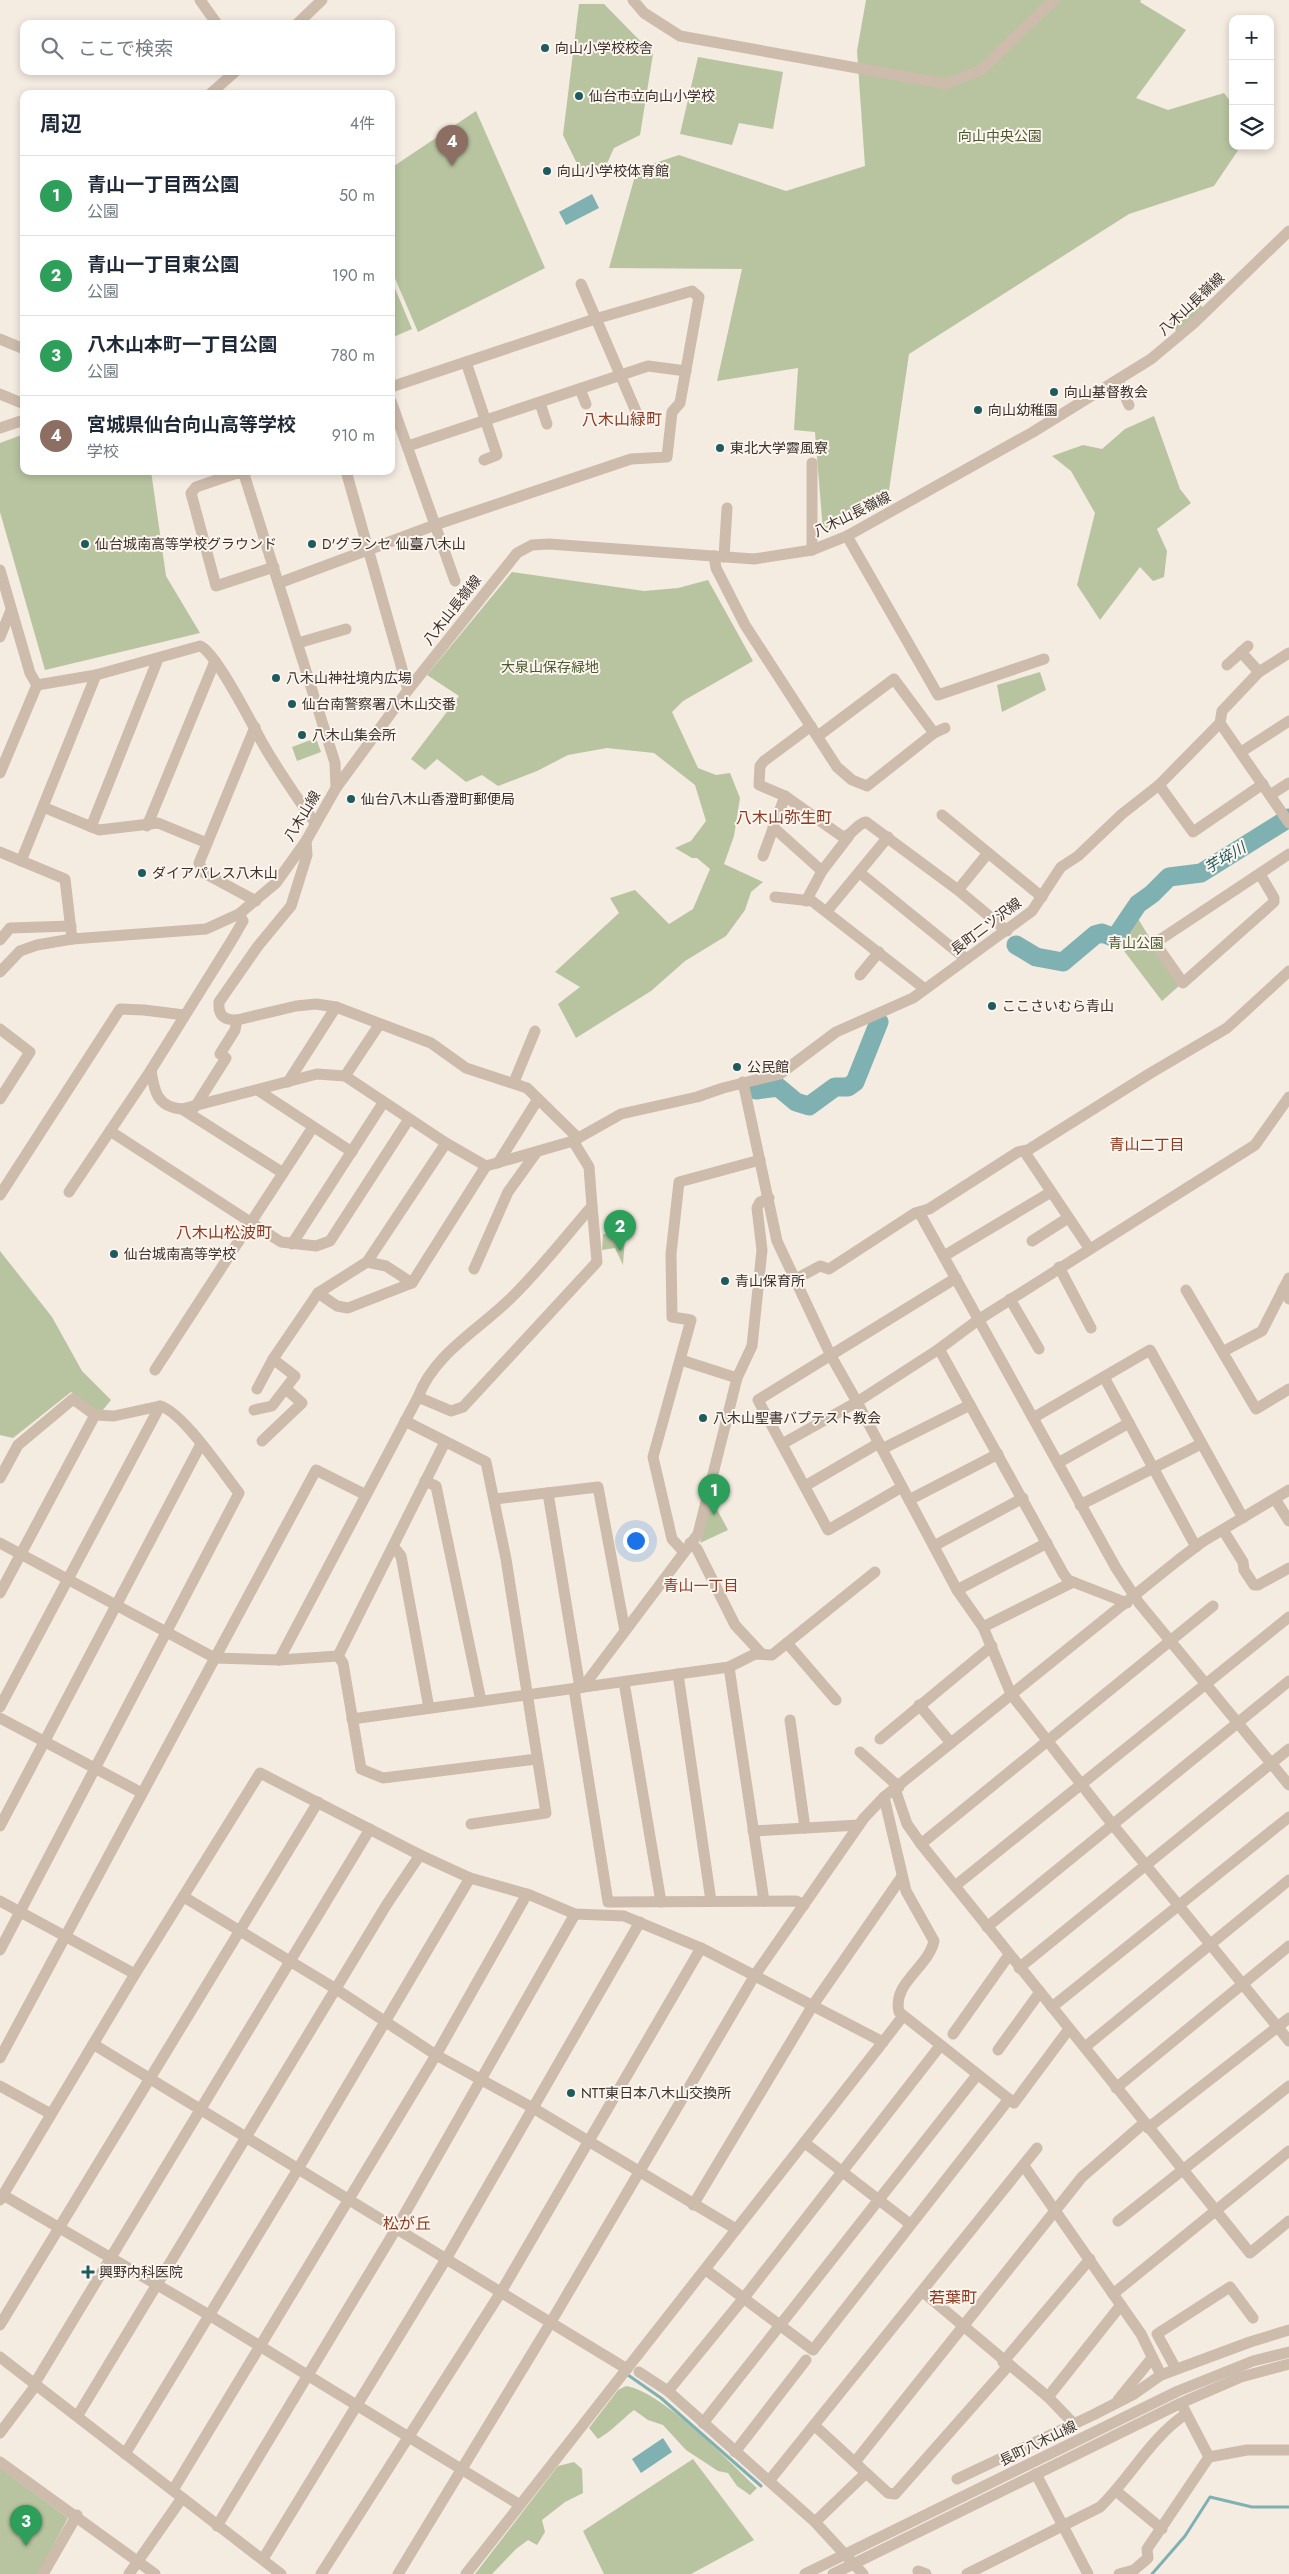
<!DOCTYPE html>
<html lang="ja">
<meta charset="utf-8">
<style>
:root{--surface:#fff;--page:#f2f2f3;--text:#1f2937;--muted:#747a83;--line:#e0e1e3;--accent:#1f5a5e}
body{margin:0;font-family:Jost,"Noto Sans JP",sans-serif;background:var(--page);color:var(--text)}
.controls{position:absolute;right:15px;top:15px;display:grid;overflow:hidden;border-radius:10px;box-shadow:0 2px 8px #0003}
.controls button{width:45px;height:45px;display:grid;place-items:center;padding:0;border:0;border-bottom:1px solid var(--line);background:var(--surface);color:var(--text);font:25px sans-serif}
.you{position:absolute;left:635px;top:1540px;width:18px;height:18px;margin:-12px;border:4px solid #fff;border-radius:50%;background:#1a73e8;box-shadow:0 0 0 8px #1a73e833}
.badge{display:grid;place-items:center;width:32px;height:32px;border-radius:50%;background:var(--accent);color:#fff;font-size:16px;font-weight:700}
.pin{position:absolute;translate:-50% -41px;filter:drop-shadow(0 1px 2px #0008)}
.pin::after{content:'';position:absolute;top:26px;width:18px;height:15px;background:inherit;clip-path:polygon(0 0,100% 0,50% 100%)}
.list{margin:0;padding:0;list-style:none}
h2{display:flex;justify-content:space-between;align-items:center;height:65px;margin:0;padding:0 20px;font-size:21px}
h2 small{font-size:16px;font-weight:400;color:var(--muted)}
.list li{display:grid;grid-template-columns:32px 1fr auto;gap:15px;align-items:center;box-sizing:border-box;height:80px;padding:0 20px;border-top:1px solid var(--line)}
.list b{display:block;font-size:19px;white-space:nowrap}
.list p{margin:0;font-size:16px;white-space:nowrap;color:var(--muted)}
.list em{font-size:16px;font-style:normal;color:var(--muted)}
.icon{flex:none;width:28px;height:28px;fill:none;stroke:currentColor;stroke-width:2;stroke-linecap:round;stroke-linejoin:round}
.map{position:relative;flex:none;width:1289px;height:2574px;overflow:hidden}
.search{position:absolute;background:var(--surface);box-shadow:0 2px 8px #0003;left:20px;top:20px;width:375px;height:55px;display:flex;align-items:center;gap:12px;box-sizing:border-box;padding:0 18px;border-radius:10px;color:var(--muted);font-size:19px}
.panel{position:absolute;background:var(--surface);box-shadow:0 2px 8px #0003;left:20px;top:90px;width:375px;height:385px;border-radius:10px}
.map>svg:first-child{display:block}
.green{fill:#b8c4a0}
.water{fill:#7fb0b2}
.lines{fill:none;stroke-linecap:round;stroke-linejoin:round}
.stream{stroke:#7fb0b2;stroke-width:3}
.river{stroke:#7fb0b2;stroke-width:19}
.minor{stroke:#cdbbac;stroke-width:11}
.poi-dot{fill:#1f5a5e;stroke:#fbf5ee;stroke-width:2}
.labels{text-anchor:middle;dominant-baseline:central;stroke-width:4;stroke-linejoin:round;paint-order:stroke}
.poi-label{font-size:14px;fill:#3b302b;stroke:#fbf5ee;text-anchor:start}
.park-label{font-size:14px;fill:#4a5a2e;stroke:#fbf5ee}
.street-label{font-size:14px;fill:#3b302b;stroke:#fbf5ee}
.water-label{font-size:15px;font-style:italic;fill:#1f5a5e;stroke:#fbf5ee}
.neighbourhood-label{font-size:15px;fill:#8c3b22;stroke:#fbf5ee}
.quarter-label{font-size:16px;fill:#8c3b22;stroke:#fbf5ee}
</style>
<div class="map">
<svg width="1289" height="2574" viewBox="0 0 1289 2574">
<rect width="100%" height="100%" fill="#f4ebe1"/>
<!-- green -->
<g class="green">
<polygon points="866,0 1141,0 1140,2 1186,30 1136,98 1168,110 1224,93 1233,105 1233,146 1241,146 1214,186 1129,214 909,354 889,490 823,531 815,432 794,430 798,368 717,381 742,269 609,268 637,169 679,155 786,191 865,166 857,51"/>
<polygon points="579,4 604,4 653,54 640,135 614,148 603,172 583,176 563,135"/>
<polygon points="698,57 783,72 773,129 739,123 732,145 680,134"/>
<polygon points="476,111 545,268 418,332 391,269 391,168"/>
<polygon points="391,279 412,329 391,338"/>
<polygon points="1196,300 1204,309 1177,332 1169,323"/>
<polygon points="1154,416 1180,489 1191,503 1157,529 1167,551 1164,577 1153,581 1140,567 1100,620 1077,585 1095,513 1071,471 1052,456 1083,445 1102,449 1125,429"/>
<polygon points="24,434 24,471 151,471 166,576 200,633 45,670 0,512 0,443"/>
<polygon points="512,572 644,591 678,588 708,580 753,661 683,701 672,712 698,768 716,775 730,773 740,798 734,836 724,864 763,882 751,892 745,910 726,936 685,961 651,991 576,1038 558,1004 580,987 555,972 619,913 610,898 635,890 669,924 693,909 710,869 697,858 692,858 675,848 691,841 706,821 695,785 654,753 607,748 568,755 537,771 498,786 482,775 466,782 437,759 425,770 411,759 459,696 427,675"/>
<polygon points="1040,672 1046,690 1002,712 997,685"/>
<polygon points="316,738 321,752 297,761 292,747"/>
<polygon points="1137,917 1179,986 1162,1001 1118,943"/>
<polygon points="603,1234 625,1235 623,1265 615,1248 602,1250"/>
<polygon points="0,1251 52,1317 82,1371 111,1400 102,1411 96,1410 71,1392 13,1438 0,1435"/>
<polygon points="712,1500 728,1530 700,1543"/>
<path d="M626,2386c37,6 102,75 131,102l-7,7 -13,-9 -9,-13 -10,-2 -32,-21 -23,-25 -15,-5 -14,-10c-13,10 -22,21 -36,29l-9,-11 29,-38z"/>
<polygon points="693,2459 754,2540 691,2574 604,2574 583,2531"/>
<polygon points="574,2462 582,2469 583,2493 565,2502 542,2520 545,2532 537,2545 528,2540 516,2549 492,2574 475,2574 558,2466"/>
<polygon points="0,2468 68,2518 38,2574 0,2574"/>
</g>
<!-- water -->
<g class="water">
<polygon points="592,194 599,208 566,225 559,212"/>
<polygon points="663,2438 672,2452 641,2473 632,2459"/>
</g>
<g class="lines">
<!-- stream -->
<g class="stream">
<polyline points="628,2375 661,2398 761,2486"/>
<polyline points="1152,2574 1185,2536 1210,2497 1252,2507 1289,2507"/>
</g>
<!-- river -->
<g class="river">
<polyline points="1016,945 1036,957 1063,962 1095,935 1102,933 1115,938 1138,904 1152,894 1169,877 1201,873 1289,818"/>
<polyline points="756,1090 778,1087 796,1102 809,1106 835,1087 848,1087 855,1082 879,1022"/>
</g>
<!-- minor -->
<g class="minor">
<polyline points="200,0 217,24"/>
<polyline points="633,0 644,13 680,36 946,84 981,70 1054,0"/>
<polyline points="297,24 322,0"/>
<polyline points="210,94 236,71"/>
<polyline points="581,284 638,416"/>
<polyline points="0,339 24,349"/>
<polyline points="466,362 497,455 484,460"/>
<polyline points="1118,381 1129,405"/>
<polyline points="580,389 586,404"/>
<polyline points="0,394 24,404"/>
<polyline points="391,401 455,581"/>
<polyline points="540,403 547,424"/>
<polyline points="0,428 24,420"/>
<polyline points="408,446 648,366 686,371"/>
<polyline points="812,463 812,550"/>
<polyline points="346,471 408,690"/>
<polyline points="847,536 938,695 1044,659"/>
<polyline points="714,556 716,568 745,625 837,767 852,780 867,786 934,733 945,728"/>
<polyline points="724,557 727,508"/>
<path d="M0,570l30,103 7,12 59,-10 104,-29c16,6 53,80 63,98 13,23 29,46 44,68l8,10"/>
<polyline points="279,583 435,525 631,459 667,457 672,412 680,403 699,297 692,291 595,319 391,387"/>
<polyline points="0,637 11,610"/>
<polyline points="298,643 346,629"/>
<polyline points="1241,652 1259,672"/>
<polyline points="1227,665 1248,646"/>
<polyline points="1220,723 1289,823"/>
<path d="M811,726l-47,35 -4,5 -1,19 26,11 58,41c10,-2 13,-13 23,-15l92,68 49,41"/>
<polyline points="255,727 199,863 204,873 256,901"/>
<polyline points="818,736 894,679 934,733"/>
<polyline points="1241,752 1289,721"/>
<polyline points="0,773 37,685"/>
<polyline points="1159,785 1193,832 1263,784"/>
<polyline points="336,788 408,690 517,553 532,545 549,544 754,559 812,550 847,536 1033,432 1151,359 1194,323 1289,231"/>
<polyline points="1270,795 1289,783"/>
<polyline points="43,807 99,830 158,823 207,843"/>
<polyline points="942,815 1042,897"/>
<polyline points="147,826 215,661"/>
<polyline points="91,827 158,659"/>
<polyline points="773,827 822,871"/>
<path d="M306,841l1,14 -16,51 -33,40 -39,56c-1,14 5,18 18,18l59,-14 20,-2 20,3 95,36 35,25 61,20 51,50"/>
<polyline points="0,852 65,879 72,939"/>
<polyline points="763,856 785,796"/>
<polyline points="21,861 96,675"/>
<polyline points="860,873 966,959"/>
<polyline points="1260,874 1274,898 1274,902 1183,983 1155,943 1289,854"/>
<polyline points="958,890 988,853"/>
<polyline points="775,897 812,901 925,989"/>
<polyline points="806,901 822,871 849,836"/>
<polyline points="827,911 888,837"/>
<polyline points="0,940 10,928 71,926"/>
<polyline points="0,972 20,951 37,945 72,939 206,929 239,914 276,883 306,841 336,788 335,763 243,471 196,487 191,493 216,586 274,567"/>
<polyline points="860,975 879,952"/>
<polyline points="0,1029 30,1052 0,1099"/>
<path d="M151,1070c3,21 6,37 31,39l135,-35 28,2 101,67 40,23 87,-25 48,-27 76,-17 26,-9 57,-14 56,-42 77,-34 119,-87 29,-44 17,-11 44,-42 37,-29 61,-62 2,-12 37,-39 30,-19"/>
<polyline points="345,1076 379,1025"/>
<polyline points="288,1082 336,1007"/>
<polyline points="514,1082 535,1031"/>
<polyline points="743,1082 777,1241 831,1356 857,1402 939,1349 1063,1573 1068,1580 1127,1603"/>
<polyline points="259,1091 352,1152"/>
<polyline points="195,1107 226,1058 220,1054 235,1030 237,1020"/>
<polyline points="182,1109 283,1173"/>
<polyline points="110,1131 281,1242 316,1246 330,1241 409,1119"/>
<polyline points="1024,1151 1089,1248"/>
<polyline points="498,1163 538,1099"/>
<polyline points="69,1192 151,1070 232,940 243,921 239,914"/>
<polyline points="0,1195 120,1009 144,1010 184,1015"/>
<polyline points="919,1212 1116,1568 1139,1603 1289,1785"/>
<polyline points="1032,1241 1068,1218"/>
<polyline points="292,1244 383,1103"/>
<polyline points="944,1256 1051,1192"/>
<polyline points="367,1262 386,1266 412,1283"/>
<polyline points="1059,1267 1091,1328"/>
<polyline points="474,1269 508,1192 536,1153"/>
<polyline points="796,1279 820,1266 829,1269 915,1213 929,1209 1018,1152 1028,1150 1149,1074 1227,1028 1289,971"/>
<polyline points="1283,1289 1289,1299"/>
<polyline points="1186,1290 1256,1409 1289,1389"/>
<polyline points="318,1293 337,1306 348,1308 412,1283 486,1166"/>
<polyline points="1010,1299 1039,1349"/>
<polyline points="939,1349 978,1320 1255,1145 1289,1097"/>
<polyline points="1224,1351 1262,1331 1289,1278"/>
<polyline points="681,1360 737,1378"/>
<polyline points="155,1370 313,1127"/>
<polyline points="1104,1377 1196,1547"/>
<polyline points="257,1389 273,1359"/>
<polyline points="418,1397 451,1411 463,1407 597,1262 592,1206"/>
<polyline points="254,1410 272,1406 295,1376 273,1359 318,1293 367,1262 446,1143"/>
<polyline points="1033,1418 1150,1350 1243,1518"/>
<polyline points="405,1421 486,1462 506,1559 546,1813 471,1824"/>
<polyline points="262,1441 302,1403 286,1389"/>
<polyline points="782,1444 857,1402 957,1590 983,1627 1011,1694 1113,1825 1289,2041"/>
<polyline points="882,1449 970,1405"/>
<polyline points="1058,1463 1129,1423"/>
<polyline points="0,1478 18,1445 73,1399 95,1415 114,1416 160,1406"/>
<polyline points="425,1481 436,1486 481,1701"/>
<polyline points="805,1486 879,1443"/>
<polyline points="902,1487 828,1530 758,1400 956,1278"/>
<polyline points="548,1493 580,1688"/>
<polyline points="495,1499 598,1487 625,1631"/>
<polyline points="1275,1499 1289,1521"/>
<polyline points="909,1500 998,1454"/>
<polyline points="1080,1505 1201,1444"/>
<polyline points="1223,1530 1243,1562 1244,1570 1254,1585 1258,1585 1289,1568"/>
<path d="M0,1543l215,115 64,2 139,-263c17,-45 64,-69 96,-102 28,-28 52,-59 78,-89l-3,-39 -16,-26"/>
<polyline points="690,1543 697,1549 735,1625 761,1653"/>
<polyline points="393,1546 401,1556 429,1708"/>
<polyline points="934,1546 1023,1498"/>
<polyline points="684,1552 672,1539 653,1457 691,1320 672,1317 671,1254 679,1182 760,1160"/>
<polyline points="957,1590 1047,1543"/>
<polyline points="0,1593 95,1415"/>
<polyline points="983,1627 1073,1582"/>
<polyline points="787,1643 836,1700"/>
<polyline points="338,1656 445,1442"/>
<polyline points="279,1660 338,1656 343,1663 361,1769 383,1778 537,1759"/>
<polyline points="729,1667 764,1901"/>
<polyline points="678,1674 711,1901"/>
<polyline points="624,1682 661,1902"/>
<polyline points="583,1687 698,1534 737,1378 752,1346 762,1250 757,1208 760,1202 769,1198"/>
<polyline points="574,1689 608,1902 796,1901 804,1905"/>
<polyline points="919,1705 951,1743"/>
<path d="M0,1707l160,-301c22,5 63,67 79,87l-239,457"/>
<polyline points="0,1718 142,1793"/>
<polyline points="352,1719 729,1667 755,1654 772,1655 875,1572"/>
<polyline points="790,1720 805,1828"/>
<polyline points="880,1739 992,1646"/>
<polyline points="860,1752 899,1787"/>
<polyline points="895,1789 907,1824 921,1844 1250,2253 1289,2221"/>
<path d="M884,1797l22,94 28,50c-6,27 -42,42 -35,71l115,91 55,-74"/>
<polyline points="0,1826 201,1444"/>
<polyline points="753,1831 859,1825"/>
<polyline points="921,1844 1213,1606"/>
<polyline points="955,1886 1289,1617"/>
<polyline points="184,1897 336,1989 436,2055 533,2108 736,2229"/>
<polyline points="0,1901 135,1974"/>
<polyline points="987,1927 1289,1681"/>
<polyline points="1019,1968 1289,1749"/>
<polyline points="1052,2007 1289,1817"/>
<polyline points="953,2034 1009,1955"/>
<polyline points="883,2042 903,2016"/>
<polyline points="93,2044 627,2369"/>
<polyline points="1085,2047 1289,1880"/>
<polyline points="998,2050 1040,1992"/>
<polyline points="0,2058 316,1470 366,1495"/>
<polyline points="0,2086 51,2114"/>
<polyline points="1116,2088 1289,1946"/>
<polyline points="1148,2128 1289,2018"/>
<polyline points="805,2143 910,2224"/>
<polyline points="1024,2166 1141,2334 1161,2375"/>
<polyline points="3,2195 209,2315 520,2505"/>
<polyline points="0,2200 135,1974 260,1773 420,1855 470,1878 530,1895 575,1914 624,1916 701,1948 883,2042 466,2574"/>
<polyline points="693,2205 813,2005 901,1878"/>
<polyline points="1118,2221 1289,2086"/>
<polyline points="706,2270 813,2350 1009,2099"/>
<polyline points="923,2292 1048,2397 1074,2424"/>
<polyline points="1113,2294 1289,2151"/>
<polyline points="0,2325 318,1802"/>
<polyline points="0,2357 281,2574"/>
<polyline points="1003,2362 1090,2259"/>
<polyline points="1176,2369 1157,2334 1230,2287 1253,2318"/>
<polyline points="639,2372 668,2391 815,2522 863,2574"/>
<polyline points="35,2383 370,1829"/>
<polyline points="668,2391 743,2299 940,2046"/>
<polyline points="1048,2397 1121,2305"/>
<polyline points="1118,2400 1152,2358"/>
<polyline points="1184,2409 1209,2457 1247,2450 1289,2450"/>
<polyline points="78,2415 387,1904 420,1855"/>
<polyline points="703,2423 977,2075"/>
<polyline points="814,2425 888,2493 895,2494 1008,2366"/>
<polyline points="0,2433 36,2385"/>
<polyline points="735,2452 806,2360"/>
<polyline points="125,2454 298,2169 470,1878"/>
<polyline points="0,2462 155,2574"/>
<polyline points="855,2462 1082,2177 1144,2123"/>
<polyline points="1036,2474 1088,2574"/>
<polyline points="957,2479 1093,2415 1134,2394 1161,2375 1250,2342 1289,2330"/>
<polyline points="769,2481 1037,2148"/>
<polyline points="173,2490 436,2055 527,1894"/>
<polyline points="1116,2491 1162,2529"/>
<polyline points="815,2522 866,2473"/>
<polyline points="217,2526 396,2229 575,1914"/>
<polyline points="263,2559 446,2259 640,1922"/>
<polyline points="918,2571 926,2574"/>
<polyline points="43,2574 77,2515"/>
<polyline points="129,2574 182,2498"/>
<polyline points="321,2574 501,2292 701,1948"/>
<polyline points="398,2574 551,2322 755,1975 864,1818 884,1797 1177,1561 1202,1542 1289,1490"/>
<polyline points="805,2574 1178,2391 1253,2361 1289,2352"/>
<polyline points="833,2574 1181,2403 1241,2377 1289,2364"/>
<path d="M967,2574l133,-67c30,-29 51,-70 86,-93"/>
<polyline points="1119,2574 1134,2570 1148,2558 1147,2549 1209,2457"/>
</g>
</g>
<!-- markers -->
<g class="poi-dot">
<circle cx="545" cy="48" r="5"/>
<circle cx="579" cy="96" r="5"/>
<circle cx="547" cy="171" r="5"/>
<circle cx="1054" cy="392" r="5"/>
<circle cx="978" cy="410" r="5"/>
<circle cx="720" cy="448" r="5"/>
<circle cx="85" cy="544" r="5"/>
<circle cx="312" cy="544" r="5"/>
<circle cx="276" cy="678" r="5"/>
<circle cx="292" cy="704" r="5"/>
<circle cx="302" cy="735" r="5"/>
<circle cx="351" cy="799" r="5"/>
<circle cx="142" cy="873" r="5"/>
<circle cx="992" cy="1006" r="5"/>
<circle cx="737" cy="1067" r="5"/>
<circle cx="114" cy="1254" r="5"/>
<circle cx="725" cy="1281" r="5"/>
<circle cx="703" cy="1418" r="5"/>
<circle cx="571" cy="2093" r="5"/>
<path d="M85.5 2264.5h5v5h5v5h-5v5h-5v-5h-5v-5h5z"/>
</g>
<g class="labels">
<!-- poi labels -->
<g class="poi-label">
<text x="555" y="48">向山小学校校舎</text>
<text x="589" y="96">仙台市立向山小学校</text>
<text x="557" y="171">向山小学校体育館</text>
<text x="1064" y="392">向山基督教会</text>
<text x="988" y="410">向山幼稚園</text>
<text x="730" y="448">東北大学霽風寮</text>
<text x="95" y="544">仙台城南高等学校グラウンド</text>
<text x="322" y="544">D'グランセ 仙臺八木山</text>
<text x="286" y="678">八木山神社境内広場</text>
<text x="302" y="704">仙台南警察署八木山交番</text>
<text x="312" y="735">八木山集会所</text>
<text x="361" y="799">仙台八木山香澄町郵便局</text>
<text x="152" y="873">ダイアパレス八木山</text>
<text x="1002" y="1006">ここさいむら青山</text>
<text x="747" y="1067">公民館</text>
<text x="124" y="1254">仙台城南高等学校</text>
<text x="735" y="1281">青山保育所</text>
<text x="713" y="1418">八木山聖書バプテスト教会</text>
<text x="581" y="2093">NTT東日本八木山交換所</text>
<text x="99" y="2272">興野内科医院</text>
</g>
<!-- park labels -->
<g class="park-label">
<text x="1000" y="136">向山中央公園</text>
<text x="550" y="667">大泉山保存緑地</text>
<text x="1136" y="943">青山公園</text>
</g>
<!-- street labels -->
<g class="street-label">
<text transform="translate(1191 304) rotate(-43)">八木山長嶺線</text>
<text transform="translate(852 514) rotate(-26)">八木山長嶺線</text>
<text transform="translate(452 610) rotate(-52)">八木山長嶺線</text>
<text transform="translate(302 816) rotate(-59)">八木山線</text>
<text transform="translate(986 926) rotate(-37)">長町二ツ沢線</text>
<text transform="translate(1038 2443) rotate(-26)">長町八木山線</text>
</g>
<!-- water labels -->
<g class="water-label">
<text transform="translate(1225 858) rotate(-31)">芋埣川</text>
</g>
<!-- neighbourhood labels -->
<g class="neighbourhood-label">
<text x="1147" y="1145">青山二丁目</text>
<text x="701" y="1586">青山一丁目</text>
</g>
<!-- quarter labels -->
<g class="quarter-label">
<text x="622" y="419">八木山緑町</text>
<text x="784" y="817">八木山弥生町</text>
<text x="224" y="1232">八木山松波町</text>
<text x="407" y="2223">松が丘</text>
<text x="953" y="2297">若葉町</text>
</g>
</g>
</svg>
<div class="controls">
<button>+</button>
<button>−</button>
<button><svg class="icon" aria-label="layers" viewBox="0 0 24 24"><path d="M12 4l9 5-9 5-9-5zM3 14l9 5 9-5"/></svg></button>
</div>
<div class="you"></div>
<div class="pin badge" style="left:714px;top:1515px;background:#2e9e5b">1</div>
<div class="pin badge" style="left:620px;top:1251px;background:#2e9e5b">2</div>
<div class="pin badge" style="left:26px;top:2546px;background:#2e9e5b">3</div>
<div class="pin badge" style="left:452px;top:166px;background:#8d6e63">4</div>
<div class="search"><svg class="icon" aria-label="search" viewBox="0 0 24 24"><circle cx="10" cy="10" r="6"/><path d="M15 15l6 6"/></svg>ここで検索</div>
<section class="panel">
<h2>周辺<small>4件</small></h2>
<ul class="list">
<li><span class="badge" style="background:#2e9e5b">1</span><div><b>青山一丁目西公園</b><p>公園</p></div><em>50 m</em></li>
<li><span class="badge" style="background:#2e9e5b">2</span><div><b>青山一丁目東公園</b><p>公園</p></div><em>190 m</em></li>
<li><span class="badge" style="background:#2e9e5b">3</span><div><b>八木山本町一丁目公園</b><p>公園</p></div><em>780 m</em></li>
<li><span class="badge" style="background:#8d6e63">4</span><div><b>宮城県仙台向山高等学校</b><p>学校</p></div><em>910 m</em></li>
</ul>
</section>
</div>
